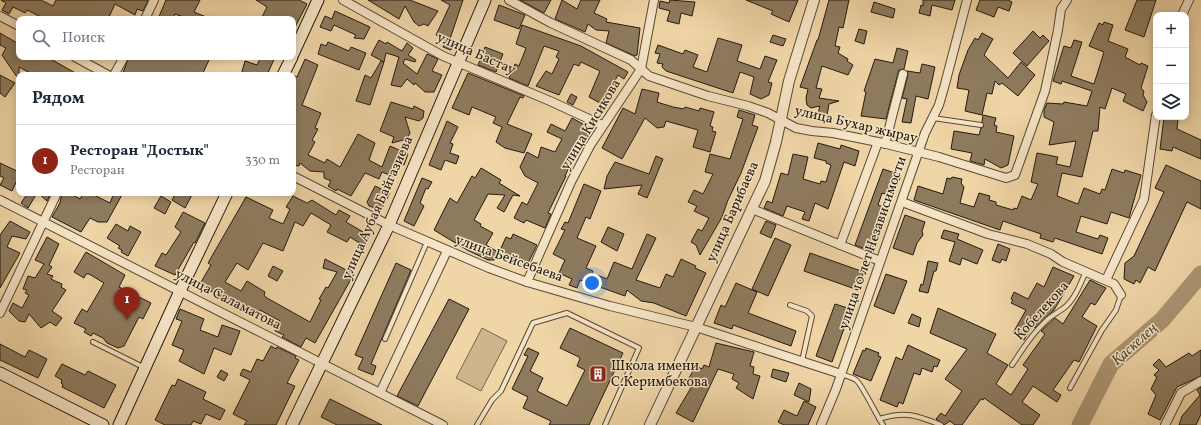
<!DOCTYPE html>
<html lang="ru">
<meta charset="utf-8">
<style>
:root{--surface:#fff;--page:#f2f2f3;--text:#1f2937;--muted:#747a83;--line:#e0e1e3;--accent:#8f2418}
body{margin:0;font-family:Vollkorn,serif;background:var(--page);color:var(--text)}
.controls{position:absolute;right:12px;top:12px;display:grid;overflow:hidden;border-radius:8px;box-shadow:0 2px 10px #0003}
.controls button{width:36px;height:36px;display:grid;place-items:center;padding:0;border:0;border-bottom:1px solid var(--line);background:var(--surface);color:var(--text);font:20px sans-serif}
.you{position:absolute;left:592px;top:283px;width:14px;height:14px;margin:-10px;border:3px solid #fff;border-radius:50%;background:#1a73e8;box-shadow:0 0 0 6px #1a73e833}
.badge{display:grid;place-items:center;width:26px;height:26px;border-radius:50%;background:var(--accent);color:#fff;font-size:13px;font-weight:700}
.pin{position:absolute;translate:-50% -33px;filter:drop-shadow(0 1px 2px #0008)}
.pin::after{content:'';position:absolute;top:21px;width:14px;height:12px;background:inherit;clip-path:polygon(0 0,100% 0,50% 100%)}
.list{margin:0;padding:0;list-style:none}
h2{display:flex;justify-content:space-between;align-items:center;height:52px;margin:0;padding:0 16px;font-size:17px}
h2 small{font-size:13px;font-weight:400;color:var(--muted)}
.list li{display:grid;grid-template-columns:26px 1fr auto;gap:12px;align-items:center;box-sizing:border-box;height:72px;padding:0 16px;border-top:1px solid var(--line)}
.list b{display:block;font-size:15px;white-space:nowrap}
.list p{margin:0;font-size:13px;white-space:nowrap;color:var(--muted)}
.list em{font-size:13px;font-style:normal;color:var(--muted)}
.icon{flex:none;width:22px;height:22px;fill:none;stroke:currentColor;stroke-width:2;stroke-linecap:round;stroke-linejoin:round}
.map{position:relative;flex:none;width:1201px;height:425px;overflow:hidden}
.search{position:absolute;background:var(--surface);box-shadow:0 2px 10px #0003;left:16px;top:16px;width:280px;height:44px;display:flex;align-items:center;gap:10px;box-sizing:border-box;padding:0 14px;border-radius:8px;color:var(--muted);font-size:15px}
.panel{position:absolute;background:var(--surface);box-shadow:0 2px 10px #0003;left:16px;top:72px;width:280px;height:124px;border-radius:8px}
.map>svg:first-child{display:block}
.green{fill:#cdb58c;stroke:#78684e}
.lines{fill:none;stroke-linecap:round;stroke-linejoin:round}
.river{stroke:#aa9573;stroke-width:17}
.building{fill:#8e7b5e;stroke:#231a10}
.service-casing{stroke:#564936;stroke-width:6}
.minor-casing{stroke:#564936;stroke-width:10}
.tertiary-casing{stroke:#564936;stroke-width:12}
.secondary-casing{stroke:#231a10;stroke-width:13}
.service{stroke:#f5e4c5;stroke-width:4}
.minor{stroke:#f5e4c5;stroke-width:8}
.tertiary{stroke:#f5e4c5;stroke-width:10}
.secondary{stroke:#f5e4c5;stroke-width:11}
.labels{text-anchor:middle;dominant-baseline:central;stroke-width:3;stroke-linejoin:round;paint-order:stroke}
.street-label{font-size:14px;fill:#231a10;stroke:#f5e4c5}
.poi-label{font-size:14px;fill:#231a10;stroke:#f5e4c5;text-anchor:start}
.water-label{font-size:15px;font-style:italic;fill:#594b38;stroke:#f5e4c5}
</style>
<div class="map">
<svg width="1201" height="425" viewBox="0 0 1201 425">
<rect width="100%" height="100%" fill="#f0d5a6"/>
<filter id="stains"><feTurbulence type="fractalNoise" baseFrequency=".005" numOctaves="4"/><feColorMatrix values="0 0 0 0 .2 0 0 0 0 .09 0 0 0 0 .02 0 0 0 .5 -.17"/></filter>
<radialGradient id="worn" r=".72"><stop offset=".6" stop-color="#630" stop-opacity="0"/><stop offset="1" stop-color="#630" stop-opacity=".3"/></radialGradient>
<!-- green -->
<polygon class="green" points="482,328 507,341 481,391 456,378"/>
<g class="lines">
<!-- river -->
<polyline class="river" points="1080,425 1111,364 1162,320 1201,274"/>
</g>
<!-- building -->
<g class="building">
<polygon points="1,0 41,0 53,6 56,0 148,0 143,11 137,9 135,15 115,4 108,19 45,19 27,10 25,13 13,7 9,14 2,10 6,3"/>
<polygon points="166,0 200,0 194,12 211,19 189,19 175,14 173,19 158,19"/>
<polygon points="256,0 299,0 307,4 293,31 293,19 261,19 267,7"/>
<polygon points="368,0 410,0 438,11 428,26 424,24 419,26 414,22 405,6 399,19"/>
<polygon points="441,0 463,0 450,39 454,41 451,50 443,47 445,39 436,35 450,5"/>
<polygon points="520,0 551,0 544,13"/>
<polygon points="562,0 577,9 581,0 600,0 594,13 607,19 606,22 640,28 637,55 635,56 606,43 609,31 596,30 588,24 585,32 555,19"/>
<polygon points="670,0 695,2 692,16 681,13 679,24 667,21 670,11 659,8 660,1 669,3"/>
<polygon points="746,0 798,0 789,22 771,14 773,11"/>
<polygon points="829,0 849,0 843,28 839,27 835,46 840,47 838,53 848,59 847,61 853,65 848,75 822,66 816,88 822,89 819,98 839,101 829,104 827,115 818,113 820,106 811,108 807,105 806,98 808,89 800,87 817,40 818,40"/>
<polygon points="923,0 955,0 952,10 932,5 930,16 919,13 921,5 923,6"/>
<polygon points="980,0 1008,0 1012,2 1009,11 998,7 994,17 976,10"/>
<polygon points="1137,0 1156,0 1144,37 1125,30"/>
<polygon points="874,2 895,9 893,18 871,12"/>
<polygon points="499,5 525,15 519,29 494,20"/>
<polygon points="335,11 370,27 364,39 354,38 356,35 334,25 331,31 320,27 325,16 332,19"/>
<polygon points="1104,22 1113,25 1108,41 1128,49 1125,57 1140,65 1141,63 1148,66 1141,88 1144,91 1143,95 1147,102 1143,111 1123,101 1126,94 1112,88 1105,109 1100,107 1098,131 1093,131 1082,177 1062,173 1057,196 1078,204 1084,188 1100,194 1102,189 1105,190 1112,169 1124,173 1125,170 1141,175 1129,218 1111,212 1107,224 1081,216 1076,232 1098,239 1100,235 1108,238 1102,254 1055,238 1053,242 1040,238 1041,234 1003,221 1000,230 914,200 918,186 943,194 947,178 951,179 952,177 962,179 961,183 964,187 960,203 974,207 979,193 990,196 989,200 996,202 996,205 1013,210 1014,208 1017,209 1022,196 1031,200 1038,184 1031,182 1037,153 1058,157 1056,164 1070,167 1076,141 1049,145 1054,122 1044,117 1044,110 1047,103 1063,104 1064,102 1087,106 1092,91 1062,81 1061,84 1053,81 1064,46 1071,48 1074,40 1082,42 1071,76 1094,84 1104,52 1089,46 1099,23 1103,25"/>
<polygon points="522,25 581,46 628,72 624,79 618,75 602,104 589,97 600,71 581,62 579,66 574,64 559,95 536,86 546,71 552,74 559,59 556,57 559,51 544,46 528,86 509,78 515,64 519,66 526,48 516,44"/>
<polygon points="859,29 867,31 864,44 855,41"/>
<polygon points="1033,31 1040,38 1043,35 1049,41 1027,66 1013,53"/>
<polygon points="0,33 19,44 19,57 47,57 79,75 43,75 38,72 36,75 34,75 19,67 19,80 2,55 6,48 0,45"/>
<polygon points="982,33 993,39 984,55 1008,78 1021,62 1035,75 1018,96 1002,83 999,85 995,81 992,94 987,93 982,115 965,111 969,90 957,88 959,75 968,50 975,38 978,40"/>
<polygon points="773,35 786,39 783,46 770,42"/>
<polygon points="718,38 742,45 737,61 760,69 765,56 777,60 768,82 772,83 769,95 761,99 750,94 754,77 740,72 733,93 666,71 662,67 663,64 657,63 660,54 655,53 658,45 683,54 685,50 698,55 693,67 707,72"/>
<polygon points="379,40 386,44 387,42 402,51 407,43 413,48 408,55 416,60 415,62 405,59 403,63 417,74 427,54 438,59 432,71 442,75 434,92 425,92 415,83 414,85 407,79 401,87 391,85 399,57 386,53 384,62 371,55"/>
<polygon points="328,42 349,51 351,47 366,53 359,70 318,54 321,44 326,46"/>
<polygon points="485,47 503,54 496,72 478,65"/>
<polygon points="897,48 908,51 904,69 899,70 898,73 886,119 861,116 866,92 864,91 875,59 893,63"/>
<polygon points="129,57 202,57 209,60 202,75 122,75"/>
<polygon points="261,57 275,57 267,75 241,75 245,61 257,65"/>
<polygon points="305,59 318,65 302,105 321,113 315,128 318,129 312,140 315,142 308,155 325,163 327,159 340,167 358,134 375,143 369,160 382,167 390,146 408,154 404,165 400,164 394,177 382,172 379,179 365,173 351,196 337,189 336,191 328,186 331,181 324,178 324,172 310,171 300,163 299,166 293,165 293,75 297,77"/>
<polygon points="381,61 384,62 370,105 356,101 365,75 371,78"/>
<polygon points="922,64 935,67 928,99 916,96 911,123 902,122 907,99 902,98 908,75 907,71 920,73"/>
<polygon points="468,73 524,96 523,98 520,97 507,124 532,134 524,153 505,148 496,142 502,127 493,123 496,117 472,107 469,115 452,108"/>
<polygon points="0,75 15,83 5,97 0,93"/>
<polygon points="642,89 659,93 657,102 673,107 684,109 685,107 699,111 700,108 714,112 710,126 713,127 712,131 716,132 710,152 693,147 698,130 666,121 664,127 657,128 645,118 622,159 602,148 623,108 635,114"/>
<polygon points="571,94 577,97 573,105 567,102"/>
<polygon points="391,102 413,109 414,106 424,111 423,118 419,121 405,117 410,133 407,139 392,143 394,137 380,131"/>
<polygon points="739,110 755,115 752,125 758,127 741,173 728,200 722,217 700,255 696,245 691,242 698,229 702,231 709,218 694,211 697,206 688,202 694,190 703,194 713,174 705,172 710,154 730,159 743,119 737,117"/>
<polygon points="983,115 996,118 994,125 997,126 996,132 1014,136 1008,165 1001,168 985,159 984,165 970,161 972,153 951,149 954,131 979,135 981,128 984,126 982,122"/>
<polygon points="1164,117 1173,117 1178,120 1177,129 1201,140 1201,159 1173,147 1172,151 1160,149"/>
<polygon points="572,118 592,129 575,159 573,159 565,176 566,176 548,213 551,214 545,228 526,220 524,223 514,218 522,202 527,205 538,183 525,176 520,167 527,152 538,158 541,147 555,152 562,139 547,132 551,124 565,131"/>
<polygon points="447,121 458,127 450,143 453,144 450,153 459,156 456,164 445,160 441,170 429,165"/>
<polygon points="818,143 840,149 841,145 859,151 855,166 844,162 828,209 815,203 809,221 802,219 805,212 787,206 783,216 764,208 767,201 772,203 781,173 788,175 793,154 808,157 803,179 820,184 821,181 826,182 831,165 826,163 826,161 814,158"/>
<polygon points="656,156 663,159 647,198 638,194 642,185 604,189 607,176 615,162 649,174"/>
<polygon points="0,163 19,172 19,176 12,191 0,185 4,178 0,176"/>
<polygon points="1166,165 1201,181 1201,209 1187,202 1155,271 1148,267 1140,283 1136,280 1134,284 1124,279 1125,263 1134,256 1164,192 1155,188"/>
<polygon points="481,168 501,180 499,183 520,196 513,195 504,212 497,208 505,195 488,194 474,220 481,224 480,226 493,233 486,245 498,252 494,260 488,260 467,250 434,230 450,198 457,203 472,176 475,178"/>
<polygon points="883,169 901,175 893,197 882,193 878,205 889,209 873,252 855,245"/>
<polygon points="422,178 432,182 428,189 426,188 420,203 424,206 414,226 404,221"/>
<polygon points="584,184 601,191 590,219 586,217 577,238 596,246 586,268 593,271 592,273 607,279 614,262 632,269 647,234 656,238 636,280 660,288 666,274 673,277 681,259 696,266 695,268 706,273 686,316 654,303 641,301 627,290 625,296 580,280 577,288 569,285 572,279 559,273 565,260 553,254 565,230 561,229 565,222 568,223"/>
<polygon points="375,186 390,193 381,210 369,206 367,202"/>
<polygon points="28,193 37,193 28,208 21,203"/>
<polygon points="38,193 51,193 47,201"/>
<polygon points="62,193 70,193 80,199 84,193 90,193 110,203 114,193 123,193 107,222 98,222 90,218 81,232 52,217 60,203"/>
<polygon points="176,193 193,193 185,208 172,200"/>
<polygon points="161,196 171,202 165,214 154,208"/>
<polygon points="293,196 307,203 312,200 336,215 339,210 350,216 346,222 370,236 364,246 350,237 347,242 327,232 331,225 311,213 303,226 295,222 283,251 263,243 248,270 237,263 225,282 241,291 247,281 265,292 264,295 267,298 310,322 321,300 319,299 326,287 328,288 337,272 323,268 325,259 354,274 315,343 306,338 301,347 282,337 284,335 275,331 280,321 260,310 258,314 252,313 239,305 238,307 232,304 218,296 219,291 206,292 200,284 211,265 208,263 246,197 273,210 269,218 283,224 290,209 286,207"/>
<polygon points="183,212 205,223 195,243 194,242 175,275 155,266 162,253 166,255 181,232 175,227"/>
<polygon points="905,215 925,222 922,231 923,235 917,243 913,255 893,248"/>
<polygon points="10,221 30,232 26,239 12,236 7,247 20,253 0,288 0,235"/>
<polygon points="766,221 776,225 771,238 760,233"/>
<polygon points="116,224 128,231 130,226 141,232 128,256 121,252 122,250 118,248 120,246 107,238"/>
<polygon points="608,227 624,234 617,251 601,242"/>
<polygon points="944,230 959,234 957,239 983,250 977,264 962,258 960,265 949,261 955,242 941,238"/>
<polygon points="513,234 537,245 525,269 497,257 506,237 511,239"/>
<polygon points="47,237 59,244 49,265 52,267 47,274 53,276 51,279 55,281 62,284 61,287 66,290 52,311 62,318 56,326 50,322 41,328 29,314 25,322 19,321 9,311 13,303 22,308 29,295 25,293 27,290 23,289 28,276 35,278 44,264 35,260"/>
<polygon points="775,238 791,245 768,296 752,289"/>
<polygon points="998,244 1010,249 1006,261 1002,259 1000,263 992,260"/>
<polygon points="86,252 125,275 119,287 151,303 143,319 139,317 124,346 118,348 107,343 103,338 93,333 91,336 84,332 86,329 74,323 82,309 87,312 104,283 89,274 86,274 84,278 74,272"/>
<polygon points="810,253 864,272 858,290 804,271"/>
<polygon points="928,261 938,263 936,271 934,271 928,293 919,291 921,284 923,285"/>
<polygon points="396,263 411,270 371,364 376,366 373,375 358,369 363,358 355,355"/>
<polygon points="273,266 283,271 277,281 268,276"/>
<polygon points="1053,267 1074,276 1054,310 1035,328 1032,326 1024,340 1013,333 1026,310 1011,303 1013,300 1011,299 1014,292 1028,299 1037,283 1044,287"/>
<polygon points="886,274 907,281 894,314 874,306"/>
<polygon points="1090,280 1106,288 1095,305 1091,303 1082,317 1097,326 1079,362 1074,360 1053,390 1061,395 1057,402 1033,386 1022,402 1040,415 1033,425 1022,425 984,398 983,400 981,399 962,425 955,425 950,421 944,425 936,419 941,413 945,416 962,391 945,379 967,349 930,333 938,308 996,334 987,353 1008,365 996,384 1011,395 1028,369 1023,365 1045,334 1041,331 1055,318 1063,324"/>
<polygon points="736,283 757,292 748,313 796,331 791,346 733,325 732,329 714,323 721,305 725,307"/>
<polygon points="449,299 469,309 418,406 397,396"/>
<polygon points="835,304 851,309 832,362 816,356"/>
<polygon points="180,309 204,319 200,330 218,337 222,325 240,331 231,355 214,348 204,374 179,361 184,350 172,345 182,321 176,319"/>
<polygon points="912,314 921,318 919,327 908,323"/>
<polygon points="570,328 623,353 589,425 549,425 551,421 523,408 528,397 512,389 528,356 524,355 528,348 539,353 530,371 543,378 537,391 567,406 585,370 577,366 580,359 579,357 560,348"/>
<polygon points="716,343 754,352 750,366 754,367 753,374 760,376 753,399 736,388 739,383 732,379 734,374 718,369 693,422 676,413 695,381 689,378 696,366 702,369 704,365 709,367"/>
<polygon points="0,344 25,357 29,350 47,359 38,378 0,360"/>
<polygon points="908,345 940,360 937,367 934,366 932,372 922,368 920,375 914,373 903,404 899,402 897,407 880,400 896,357 902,360"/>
<polygon points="271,346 276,349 277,347 296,356 295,358 299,360 287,383 295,386 276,425 244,425 247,421 233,414 250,380 240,375 243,369 251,372 257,359 263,361"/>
<polygon points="866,348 879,353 878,356 881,357 871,381 853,374 863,350 865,351"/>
<polygon points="1201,350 1201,376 1177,387 1160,420 1148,414 1156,395 1151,389 1157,377 1154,375 1159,370 1153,365 1159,359 1166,367 1189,353 1192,356"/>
<polygon points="62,364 85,375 88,371 116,385 104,408 62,387 63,384 61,383 62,380 55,376"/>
<polygon points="773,369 789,373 786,382 771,377"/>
<polygon points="221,370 228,374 224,381 217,377"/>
<polygon points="178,379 206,392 203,399 225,410 220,420 206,414 201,424 193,421 191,425 165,425 155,420 172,385 175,386"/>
<polygon points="799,383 811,389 809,402 794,395"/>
<polygon points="1201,387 1201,414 1196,425 1179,425 1182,416 1200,395 1197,390"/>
<polygon points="330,399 382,425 337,425 321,417"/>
<polygon points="804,401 816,407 808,425 784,425 778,422 784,410 797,416"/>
</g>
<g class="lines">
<!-- service casing -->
<g class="service-casing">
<g id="service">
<polyline points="933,118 981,125"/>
<polyline points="790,305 807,311 812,316 802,361"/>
<polyline points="385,339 427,242"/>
<polyline points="93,342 143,367"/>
<path d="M1012,365c10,-15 19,-30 32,-42 5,-6 13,-10 20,-15 11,-9 16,-23 22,-37"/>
<path d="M841,374c5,2 11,3 15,6 5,3 21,36 27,45"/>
<polyline points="1070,388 1102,330 1116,310 1121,295"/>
<path d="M879,419c27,-8 37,-4 62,6"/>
<polyline points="477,425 492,400 501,391 533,323 567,313 639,348 605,425"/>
</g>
</g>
<!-- minor casing -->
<g class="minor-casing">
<g id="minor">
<polyline points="343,0 443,56 550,101 602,125"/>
<polyline points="509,0 551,23 631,60 649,76 708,96 748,106 768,113 796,128 812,131 833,133 878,142 939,157 1006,178 1015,175 1045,91 1058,30 1061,9 1067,0"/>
<polyline points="1182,15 1189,0"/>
<polyline points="0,16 19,26"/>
<polyline points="145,19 154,0"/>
<polyline points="75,57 108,75"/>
<polyline points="114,75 124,57"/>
<polyline points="885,144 903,74"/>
<polyline points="293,176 389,225 489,268 527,282 610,306 696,327 841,374"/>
<polyline points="0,200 443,425"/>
<polyline points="902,202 988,234 1027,244 1051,254 1063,262 1114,284 1121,295"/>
<polyline points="752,209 880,261"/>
<polyline points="840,245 878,142"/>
<polyline points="1106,280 1144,199 1156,115"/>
<polyline points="527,282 571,182 591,144 641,69 654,0"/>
<polyline points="0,313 57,193"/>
<polyline points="380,393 447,251"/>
<polyline points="821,425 836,389 925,133 939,105 945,84 967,0"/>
<polyline points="1165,425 1181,393 1201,381"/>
</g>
</g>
<!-- tertiary casing -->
<g class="tertiary-casing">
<polyline id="tertiary" points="650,425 765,181 776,142 789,81 814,0"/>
</g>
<!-- secondary casing -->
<g class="secondary-casing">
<g id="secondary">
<polyline points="293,54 318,0"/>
<polyline points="283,75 292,57"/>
<polyline points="0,373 103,425"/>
<polyline points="119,425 180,291 227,193"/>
<polyline points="292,425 389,225 485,0"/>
</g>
</g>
<!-- service -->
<use href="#service" class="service"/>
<!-- minor -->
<use href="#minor" class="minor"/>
<!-- tertiary -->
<use href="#tertiary" class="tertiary"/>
<!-- secondary -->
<use href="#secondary" class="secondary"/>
</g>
<!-- icons -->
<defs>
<g id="building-square" transform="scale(0.9)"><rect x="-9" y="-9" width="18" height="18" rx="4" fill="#8f2418" stroke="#f5e4c5"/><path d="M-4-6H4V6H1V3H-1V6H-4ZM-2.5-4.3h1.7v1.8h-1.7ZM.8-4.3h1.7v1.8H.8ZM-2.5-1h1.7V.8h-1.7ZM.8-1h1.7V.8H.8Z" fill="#fff"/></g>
</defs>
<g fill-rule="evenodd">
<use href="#building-square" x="598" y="374"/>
</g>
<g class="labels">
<!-- street labels -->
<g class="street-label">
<text transform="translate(476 54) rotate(24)">улица Бастау</text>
<text transform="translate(591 125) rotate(-59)">улица Кисикова</text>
<text transform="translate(856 125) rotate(13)">улица Бухар жырау</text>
<text transform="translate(378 208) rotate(-66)">улица Аубая Байгазиева</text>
<text transform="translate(733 212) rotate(-66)">улица Барибаева</text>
<text transform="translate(873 243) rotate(-71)">улица 10 лет Независимости</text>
<text transform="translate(509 259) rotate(20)">улица Бейсебаева</text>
<text transform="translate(228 300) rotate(27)">улица Саламатова</text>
<text transform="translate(1042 311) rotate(-48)">Кобелекова</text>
</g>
<!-- poi labels -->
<g class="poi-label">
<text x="611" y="366">Школа имени<tspan x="611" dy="16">С.Керимбекова</tspan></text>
</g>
<!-- water labels -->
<g class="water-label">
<text transform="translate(1135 345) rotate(-42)">Қаскелең</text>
</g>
</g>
<rect width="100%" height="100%" filter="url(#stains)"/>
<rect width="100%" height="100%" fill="url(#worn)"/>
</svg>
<div class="controls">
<button>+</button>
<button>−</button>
<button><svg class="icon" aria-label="layers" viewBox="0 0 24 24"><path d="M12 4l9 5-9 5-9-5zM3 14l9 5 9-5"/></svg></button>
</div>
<div class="you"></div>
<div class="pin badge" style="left:127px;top:320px">1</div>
<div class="search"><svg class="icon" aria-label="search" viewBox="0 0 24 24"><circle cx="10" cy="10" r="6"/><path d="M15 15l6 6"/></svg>Поиск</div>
<section class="panel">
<h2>Рядом<small></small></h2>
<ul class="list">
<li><span class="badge">1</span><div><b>Ресторан &quot;Достык&quot;</b><p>Ресторан</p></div><em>330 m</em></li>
</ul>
</section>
</div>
